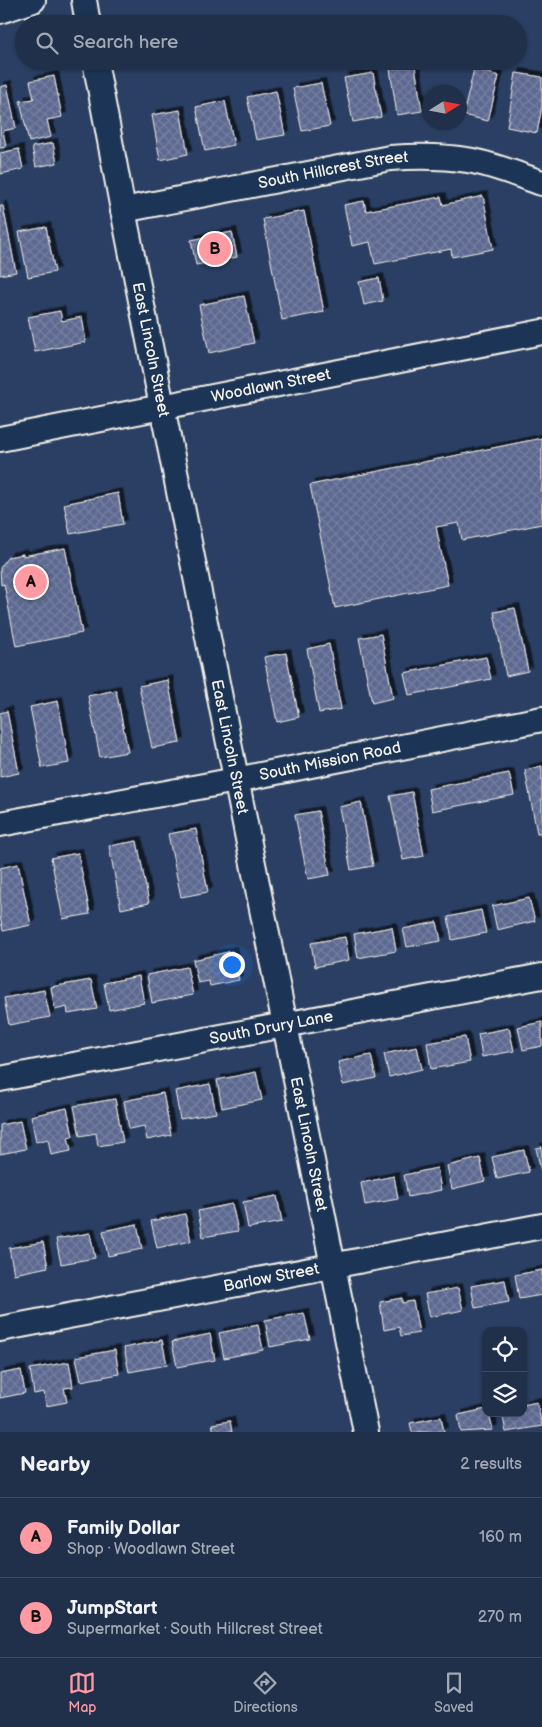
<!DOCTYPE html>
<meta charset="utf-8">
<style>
:root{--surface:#202f4a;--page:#2d3b54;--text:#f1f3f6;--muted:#a2a9b5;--line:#3d4a62;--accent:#ff9aa2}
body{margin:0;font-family:"Balsamiq Sans",sans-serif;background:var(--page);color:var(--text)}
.controls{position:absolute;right:15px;bottom:15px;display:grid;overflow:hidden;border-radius:10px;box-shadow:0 1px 4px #0004}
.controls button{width:45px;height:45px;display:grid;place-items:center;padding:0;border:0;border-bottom:1px solid var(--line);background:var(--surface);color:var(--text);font:25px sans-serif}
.compass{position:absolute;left:422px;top:85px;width:45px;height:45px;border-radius:50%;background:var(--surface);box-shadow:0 1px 4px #0004;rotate:79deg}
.you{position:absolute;left:231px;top:964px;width:18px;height:18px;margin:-12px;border:4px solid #fff;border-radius:50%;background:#1a73e8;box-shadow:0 0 0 8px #1a73e833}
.badge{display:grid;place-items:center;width:32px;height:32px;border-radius:50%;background:var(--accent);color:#111;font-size:16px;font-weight:700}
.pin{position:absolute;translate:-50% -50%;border:2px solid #fff;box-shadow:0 1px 5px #0006}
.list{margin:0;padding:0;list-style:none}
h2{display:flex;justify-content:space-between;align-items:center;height:65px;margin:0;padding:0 20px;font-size:21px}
h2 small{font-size:16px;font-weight:400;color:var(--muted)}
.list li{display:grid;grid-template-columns:32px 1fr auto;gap:15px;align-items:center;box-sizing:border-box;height:80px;padding:0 20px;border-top:1px solid var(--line)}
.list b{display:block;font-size:19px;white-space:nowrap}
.list p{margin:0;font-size:16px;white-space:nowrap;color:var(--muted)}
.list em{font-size:16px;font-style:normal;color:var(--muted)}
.icon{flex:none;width:28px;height:28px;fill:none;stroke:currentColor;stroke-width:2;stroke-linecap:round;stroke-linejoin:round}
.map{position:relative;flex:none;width:542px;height:1432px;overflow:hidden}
.search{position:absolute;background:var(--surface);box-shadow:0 1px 4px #0004;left:15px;right:15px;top:15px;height:55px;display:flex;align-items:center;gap:12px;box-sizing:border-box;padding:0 18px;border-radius:28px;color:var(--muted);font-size:19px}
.sheet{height:225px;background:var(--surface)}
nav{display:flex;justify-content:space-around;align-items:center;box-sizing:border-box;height:70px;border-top:1px solid var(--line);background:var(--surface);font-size:14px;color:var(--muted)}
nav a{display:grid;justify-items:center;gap:2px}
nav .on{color:var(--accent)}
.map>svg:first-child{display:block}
.building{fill:url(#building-cross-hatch);stroke:#f4f1e8;filter:url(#shadow)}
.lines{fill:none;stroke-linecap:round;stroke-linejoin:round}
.minor-casing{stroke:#f4f1e8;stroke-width:28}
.minor{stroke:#1d3557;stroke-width:24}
.labels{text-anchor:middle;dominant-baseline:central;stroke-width:5;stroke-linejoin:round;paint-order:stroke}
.street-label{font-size:16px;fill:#f4f1e8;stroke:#1d3557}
</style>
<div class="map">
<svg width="542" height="1432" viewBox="0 0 542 1432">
<defs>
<pattern id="building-cross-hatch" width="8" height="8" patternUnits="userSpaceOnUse" patternTransform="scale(1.25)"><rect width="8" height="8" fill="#5d6991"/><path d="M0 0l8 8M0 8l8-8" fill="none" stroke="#757fa0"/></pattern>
<filter id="shadow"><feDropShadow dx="4.5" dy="-4.5" stdDeviation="0" flood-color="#0009"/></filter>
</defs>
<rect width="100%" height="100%" fill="#2a3f63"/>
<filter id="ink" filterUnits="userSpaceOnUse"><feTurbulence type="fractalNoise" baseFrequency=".02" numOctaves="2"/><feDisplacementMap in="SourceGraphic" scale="10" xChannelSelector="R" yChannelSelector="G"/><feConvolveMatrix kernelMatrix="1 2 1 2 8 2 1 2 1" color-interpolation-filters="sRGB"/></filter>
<g filter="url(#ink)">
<!-- building -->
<g class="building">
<polygon points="415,66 422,111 397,115 390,69"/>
<polygon points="474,69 499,76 488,121 463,115"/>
<polygon points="373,73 381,117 353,122 344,78"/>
<polygon points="516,73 542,77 542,106 537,133 507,127"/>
<polygon points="54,76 62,117 47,120 51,137 29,142 20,101 34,99 30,81"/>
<polygon points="321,83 330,126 302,131 293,88"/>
<polygon points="7,85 16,128 3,131 6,147 0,148 0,87"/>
<polygon points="276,91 285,135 256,140 247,97"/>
<polygon points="225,101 234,145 205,151 196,107"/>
<polygon points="180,110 188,154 160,160 152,115"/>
<polygon points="53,143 57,163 36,167 32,147"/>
<polygon points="19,149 23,169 1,174 0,153"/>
<polygon points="483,196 493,249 452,257 451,249 375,264 370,242 352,246 344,205 364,201 366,211 441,197 443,205"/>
<polygon points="0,206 3,206 16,272 0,275"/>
<polygon points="304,211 324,312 282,320 263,219"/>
<polygon points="46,227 55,272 28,277 19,232"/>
<polygon points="232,232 237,257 196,265 191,240"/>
<polygon points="379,278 383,301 364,305 359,282"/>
<polygon points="244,296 254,343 209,353 199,305"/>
<polygon points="60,311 62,321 82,317 86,342 35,352 28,317"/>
<polygon points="542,438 542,524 462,540 459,523 436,527 448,585 335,608 310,485"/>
<polygon points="118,493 123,524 70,534 64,504"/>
<polygon points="65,548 82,633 16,646 4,584 1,585 0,568 8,557 23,554 23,556"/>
<polygon points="515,608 528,671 506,676 494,612"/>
<polygon points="381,634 393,698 372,703 359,638"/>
<polygon points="329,644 341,709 319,713 307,649"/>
<polygon points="286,653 299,717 277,722 264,657"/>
<polygon points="486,657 491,679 409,695 404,673"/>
<polygon points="168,680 180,743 152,748 139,686"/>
<polygon points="116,690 128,752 100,757 88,696"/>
<polygon points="58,701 69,763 42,768 30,707"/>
<polygon points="7,711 19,773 0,777 0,713"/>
<polygon points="542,766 542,833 537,833 525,770"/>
<polygon points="509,773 514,795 432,811 428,789"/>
<polygon points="412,792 424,856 403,860 390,796"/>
<polygon points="361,802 373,866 351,870 339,807"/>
<polygon points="318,811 330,875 308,879 295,815"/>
<polygon points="196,829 208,892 181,897 168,834"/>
<polygon points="137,841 149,903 121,909 109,846"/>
<polygon points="78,853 90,914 63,919 51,858"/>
<polygon points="18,864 31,925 3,931 0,917 0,868"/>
<polygon points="529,898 535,921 497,930 492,906"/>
<polygon points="481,910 486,933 452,940 448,917"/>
<polygon points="437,922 441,941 407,947 403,929"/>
<polygon points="392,927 396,951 358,958 354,934"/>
<polygon points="345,937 349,960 315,967 311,943"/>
<polygon points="232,951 239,980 210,986 209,981 198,983 193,960"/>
<polygon points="187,967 193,995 152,1003 147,975"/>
<polygon points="139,976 144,1003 109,1010 104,983"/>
<polygon points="91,980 97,1009 68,1014 67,1007 55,1010 51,987"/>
<polygon points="44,990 50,1017 9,1025 4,998"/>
<polygon points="542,1022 542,1046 523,1050 518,1027"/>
<polygon points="509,1028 514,1051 482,1057 478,1034"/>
<polygon points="465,1037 470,1062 431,1069 427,1043"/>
<polygon points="417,1047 422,1069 389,1077 384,1054"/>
<polygon points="371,1055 376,1078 343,1085 338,1062"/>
<polygon points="256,1072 262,1100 222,1108 217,1080"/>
<polygon points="210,1084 216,1113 180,1119 175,1091"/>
<polygon points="163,1093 171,1135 147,1140 144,1126 129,1129 124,1101"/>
<polygon points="115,1099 123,1142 98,1146 96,1133 80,1136 74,1106"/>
<polygon points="67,1108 73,1136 68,1137 71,1151 51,1155 48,1139 36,1142 31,1116"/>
<polygon points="20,1121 26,1149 0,1154 0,1125"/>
<polygon points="542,1147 542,1171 541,1171 536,1148"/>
<polygon points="524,1150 529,1172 497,1179 492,1157"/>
<polygon points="480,1158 485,1181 452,1189 447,1166"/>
<polygon points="437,1168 441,1190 408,1197 404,1175"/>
<polygon points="394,1176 398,1199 365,1205 361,1183"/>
<polygon points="277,1196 282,1222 248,1228 243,1202"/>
<polygon points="232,1204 238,1231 203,1237 198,1211"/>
<polygon points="185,1214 191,1241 157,1248 151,1221"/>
<polygon points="137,1224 142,1249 108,1256 103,1231"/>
<polygon points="90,1233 95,1258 61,1264 56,1239"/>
<polygon points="43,1242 48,1267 14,1274 9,1248"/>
<polygon points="542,1270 542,1295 519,1299 515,1275"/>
<polygon points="505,1280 509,1302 475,1308 471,1286"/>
<polygon points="458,1288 463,1310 430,1317 425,1294"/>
<polygon points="402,1298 402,1303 413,1301 419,1333 401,1336 399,1327 384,1330 380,1302"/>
<polygon points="304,1313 310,1339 270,1347 265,1320"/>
<polygon points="258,1325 263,1350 224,1358 219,1333"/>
<polygon points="210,1334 215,1360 177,1367 172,1342"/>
<polygon points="162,1340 167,1365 129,1372 124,1348"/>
<polygon points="115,1350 119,1374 81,1381 76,1357"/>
<polygon points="69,1362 73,1387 64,1388 67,1402 46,1406 44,1392 34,1394 30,1369"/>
<polygon points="21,1370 25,1393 0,1398 0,1374"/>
<polygon points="537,1402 542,1426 506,1432 502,1413 523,1413 523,1405"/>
<polygon points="486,1409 486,1413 489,1413 493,1430 461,1432 458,1415"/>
<polygon points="441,1417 444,1432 412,1432 410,1423"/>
<polygon points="230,1421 232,1432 214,1432 212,1424"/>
</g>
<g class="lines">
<!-- minor casing -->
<g class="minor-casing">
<g id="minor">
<polyline points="84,0 88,24"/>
<polyline points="0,11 33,0"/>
<path id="s1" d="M95,61l28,149 243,1222"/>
<path id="s2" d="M123,210l267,-52c25,-2 52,-2 77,2 26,4 51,15 75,23"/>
<path id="s3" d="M0,439l542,-107"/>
<path id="s4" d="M0,824l236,-44 306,-61"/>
<path id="s5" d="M0,1079l542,-103"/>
<path id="s6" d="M0,1329l542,-103"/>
</g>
</g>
<!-- minor -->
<use href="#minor" class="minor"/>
</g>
</g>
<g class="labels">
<!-- street labels -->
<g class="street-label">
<text stroke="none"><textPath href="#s2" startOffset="214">South Hillcrest Street</textPath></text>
<text stroke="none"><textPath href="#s1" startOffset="294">East Lincoln Street</textPath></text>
<text stroke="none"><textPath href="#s3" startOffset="276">Woodlawn Street</textPath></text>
<text stroke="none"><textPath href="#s1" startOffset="699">East Lincoln Street</textPath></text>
<text stroke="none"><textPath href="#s4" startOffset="336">South Mission Road</textPath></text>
<text stroke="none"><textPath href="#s5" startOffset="276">South Drury Lane</textPath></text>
<text stroke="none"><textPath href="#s1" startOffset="1104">East Lincoln Street</textPath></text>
<text stroke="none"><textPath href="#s6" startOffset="276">Barlow Street</textPath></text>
</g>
</g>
</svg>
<div class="controls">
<button><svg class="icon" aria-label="locate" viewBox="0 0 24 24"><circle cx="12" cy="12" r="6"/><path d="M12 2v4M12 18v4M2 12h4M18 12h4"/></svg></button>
<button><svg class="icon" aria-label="layers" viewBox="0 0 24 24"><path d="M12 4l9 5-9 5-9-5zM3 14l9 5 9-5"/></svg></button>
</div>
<svg class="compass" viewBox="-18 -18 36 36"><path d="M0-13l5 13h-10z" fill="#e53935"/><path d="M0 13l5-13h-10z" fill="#a2a9b5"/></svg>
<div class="you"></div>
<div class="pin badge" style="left:31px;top:582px">A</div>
<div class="pin badge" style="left:215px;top:249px">B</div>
<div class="search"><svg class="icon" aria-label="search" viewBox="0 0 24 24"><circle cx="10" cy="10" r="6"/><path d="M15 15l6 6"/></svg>Search here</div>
</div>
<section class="sheet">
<h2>Nearby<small>2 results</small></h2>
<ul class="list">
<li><span class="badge">A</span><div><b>Family Dollar</b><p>Shop · Woodlawn Street</p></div><em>160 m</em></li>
<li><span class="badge">B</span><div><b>JumpStart</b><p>Supermarket · South Hillcrest Street</p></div><em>270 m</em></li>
</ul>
</section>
<nav>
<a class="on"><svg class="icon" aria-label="map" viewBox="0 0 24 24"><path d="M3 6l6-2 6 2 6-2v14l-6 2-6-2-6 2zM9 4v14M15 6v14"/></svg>Map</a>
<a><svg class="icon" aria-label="directions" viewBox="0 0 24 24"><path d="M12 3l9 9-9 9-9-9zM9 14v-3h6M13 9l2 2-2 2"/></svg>Directions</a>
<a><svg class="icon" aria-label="saved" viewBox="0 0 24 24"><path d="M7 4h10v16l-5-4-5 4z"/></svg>Saved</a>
</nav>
